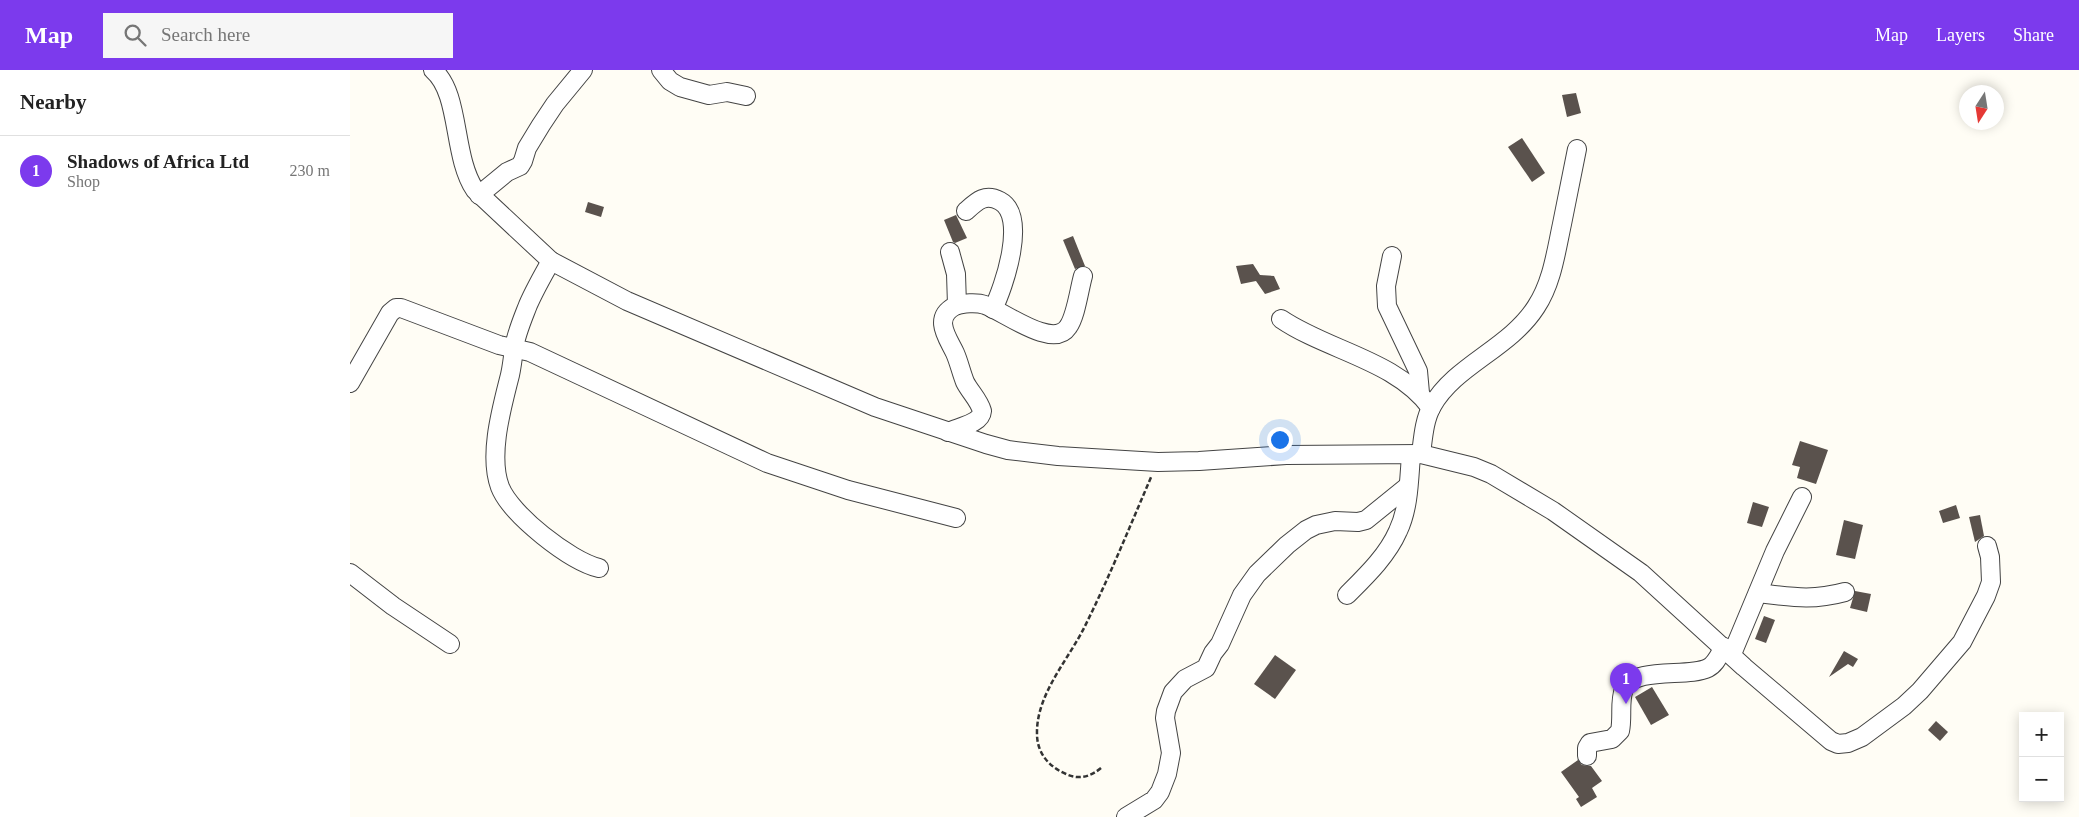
<!DOCTYPE html>
<meta charset="utf-8">
<style>
:root{--surface:#fff;--page:#f6f6f6;--text:#222;--muted:#767676;--line:#e0e0e0;--accent:#7c3aed}
body{margin:0;font-family:"Times New Roman",serif;background:var(--page);color:var(--text)}
.controls{position:absolute;right:15px;bottom:15px;display:grid;overflow:hidden;border-radius:0px;box-shadow:0 2px 12px #0003}
.controls button{width:45px;height:45px;display:grid;place-items:center;padding:0;border:0;border-bottom:1px solid var(--line);background:var(--surface);color:var(--text);font:25px sans-serif}
.compass{position:absolute;left:1609px;top:15px;width:45px;height:45px;border-radius:50%;background:var(--surface);box-shadow:0 2px 12px #0003;rotate:192deg}
.you{position:absolute;left:929px;top:369px;width:18px;height:18px;margin:-12px;border:4px solid #fff;border-radius:50%;background:#1a73e8;box-shadow:0 0 0 8px #1a73e833}
.badge{display:grid;place-items:center;width:32px;height:32px;border-radius:50%;background:var(--accent);color:#fff;font-size:16px;font-weight:700}
.pin{position:absolute;translate:-50% -41px;filter:drop-shadow(0 1px 2px #0008)}
.pin::after{content:'';position:absolute;top:26px;width:18px;height:15px;background:inherit;clip-path:polygon(0 0,100% 0,50% 100%)}
.list{margin:0;padding:0;list-style:none}
h2{display:flex;justify-content:space-between;align-items:center;height:65px;margin:0;padding:0 20px;font-size:21px}
h2 small{font-size:16px;font-weight:400;color:var(--muted)}
.list li{display:grid;grid-template-columns:32px 1fr auto;gap:15px;align-items:center;box-sizing:border-box;height:70px;padding:0 20px;border-top:1px solid var(--line)}
.list b{display:block;font-size:19px;white-space:nowrap}
.list p{margin:0;font-size:16px;white-space:nowrap;color:var(--muted)}
.list em{font-size:16px;font-style:normal;color:var(--muted)}
.icon{flex:none;width:28px;height:28px;fill:none;stroke:currentColor;stroke-width:2;stroke-linecap:round;stroke-linejoin:round}
.map{position:relative;flex:none;width:1729px;height:747px;overflow:hidden}
header{display:flex;align-items:center;gap:30px;box-sizing:border-box;height:70px;padding:0 25px;background:var(--accent);color:#fff}
header strong{font-size:24px}
nav{display:flex;gap:28px;margin-inline-start:auto;font-size:18px}
.search{width:350px;height:45px;background:var(--page);display:flex;align-items:center;gap:12px;box-sizing:border-box;padding:0 18px;border-radius:0px;color:var(--muted);font-size:19px}
main{display:flex}
aside{flex:1;background:var(--surface)}
.map>svg:first-child{display:block}
.building{fill:#5a524d}
.lines{fill:none;stroke-linecap:round;stroke-linejoin:round}
.minor-casing{stroke:#444;stroke-width:20}
.path{stroke:#333;stroke-width:2.5;stroke-dasharray:5 2.5;stroke-linecap:butt}
.minor{stroke:#fff;stroke-width:18}
</style>
<header>
<strong>Map</strong>
<div class="search"><svg class="icon" aria-label="search" viewBox="0 0 24 24"><circle cx="10" cy="10" r="6"/><path d="M15 15l6 6"/></svg>Search here</div>
<nav><a>Map</a><a>Layers</a><a>Share</a></nav>
</header>
<main>
<aside>
<h2>Nearby<small></small></h2>
<ul class="list">
<li><span class="badge">1</span><div><b>Shadows of Africa Ltd</b><p>Shop</p></div><em>230 m</em></li>
</ul>
</aside>
<div class="map">
<svg width="1729" height="747" viewBox="0 0 1729 747">
<rect width="100%" height="100%" fill="#fffdf5"/>
<!-- building -->
<g class="building">
<polygon points="1226,23 1231,43 1217,47 1212,25"/>
<polygon points="1172,68 1195,103 1182,112 1158,77"/>
<polygon points="238,132 254,137 251,147 235,142"/>
<polygon points="606,145 617,168 605,173 603,172 594,150"/>
<polygon points="723,166 735,196 725,199 713,170"/>
<polygon points="903,194 910,205 924,206 930,219 915,224 906,211 891,214 886,196"/>
<polygon points="1450,371 1478,380 1466,414 1447,408 1450,397 1442,395"/>
<polygon points="1403,432 1419,437 1412,457 1397,453"/>
<polygon points="1606,435 1610,448 1593,453 1589,441"/>
<polygon points="1630,445 1634,466 1625,472 1619,447"/>
<polygon points="1494,450 1513,455 1505,489 1486,485"/>
<polygon points="1505,521 1521,524 1517,542 1500,538"/>
<polygon points="1414,546 1425,550 1416,573 1405,569"/>
<polygon points="1494,581 1508,589 1503,597 1498,594 1479,607"/>
<polygon points="925,585 946,600 925,629 904,614"/>
<polygon points="1302,617 1319,645 1301,655 1285,627"/>
<polygon points="1586,651 1598,662 1590,671 1578,660"/>
<polygon points="1228,690 1232,695 1241,696 1252,711 1242,718 1247,727 1231,737 1226,729 1229,727 1211,702"/>
</g>
<g class="lines">
<!-- minor casing -->
<g class="minor-casing">
<g id="minor">
<path d="M83,0c28,24 19,86 42,120l76,71 76,40 248,106 111,37 22,6 50,6 100,6 41,-1 87,-6 135,-1 53,13 17,7 62,37 88,62 103,94 87,74 7,3 10,-1 14,-6 42,-31 16,-15 42,-49 24,-46 5,-14 -1,-25 -3,-11"/>
<polyline points="311,0 320,11 330,17 359,25 377,22 396,26"/>
<polyline points="129,125 157,102 170,96 173,91 177,78 191,55 205,34 233,0"/>
<path d="M616,141c11,-10 19,-18 34,-10 28,15 4,86 -7,108"/>
<polyline points="600,182 606,204 607,235"/>
<polyline points="1042,186 1036,216 1037,236 1068,301 1070,323"/>
<path d="M201,191c-8,14 -16,28 -23,44 -5,13 -12,29 -14,43 -1,9 -2,18 -4,27 -8,32 -22,80 -10,112 11,28 70,74 99,81"/>
<path d="M931,249c47,32 115,41 150,89"/>
<polyline points="0,313 40,243 46,238 51,238 149,275 180,282 417,393 498,420 606,448"/>
<path d="M598,362c10,-5 33,-8 34,-21 -3,-11 -12,-19 -17,-29 -4,-10 -6,-20 -10,-29 -7,-15 -23,-35 0,-47 7,-3 22,-4 30,-1 18,6 68,45 83,22 8,-11 11,-37 15,-51"/>
<path d="M1071,384c2,-15 3,-34 11,-48 23,-41 77,-57 104,-99 16,-24 20,-55 26,-83 5,-25 10,-50 15,-75"/>
<polyline points="0,503 43,536 100,574"/>
<path d="M1408,523c34,4 54,8 87,-1"/>
<path d="M997,525c19,-19 40,-39 51,-64 11,-23 11,-51 13,-76"/>
<polyline points="1382,584 1425,481 1452,427"/>
<path d="M1237,686v-8l3,-5 22,-4 8,-8c3,-14 -1,-29 4,-42 11,-23 64,-11 84,-21 8,-4 11,-13 16,-21"/>
<polyline points="776,747 804,730 810,722 817,704 821,683 815,648 816,641 823,622 835,609 856,598 863,583 870,574 892,525 907,504 937,475 956,460 966,455 985,451 1008,452 1016,450 1058,416"/>
</g>
</g>
<!-- path -->
<path class="path" d="M751,698c-11,9 -22,12 -35,6 -17,-7 -29,-21 -29,-40 -1,-39 31,-74 47,-106 25,-50 46,-102 68,-153"/>
<!-- minor -->
<use href="#minor" class="minor"/>
</g>
</svg>
<div class="controls">
<button>+</button>
<button>−</button>
</div>
<svg class="compass" viewBox="-18 -18 36 36"><path d="M0-13l5 13h-10z" fill="#e53935"/><path d="M0 13l5-13h-10z" fill="#767676"/></svg>
<div class="you"></div>
<div class="pin badge" style="left:1276px;top:634px">1</div>
</div>
</main>
